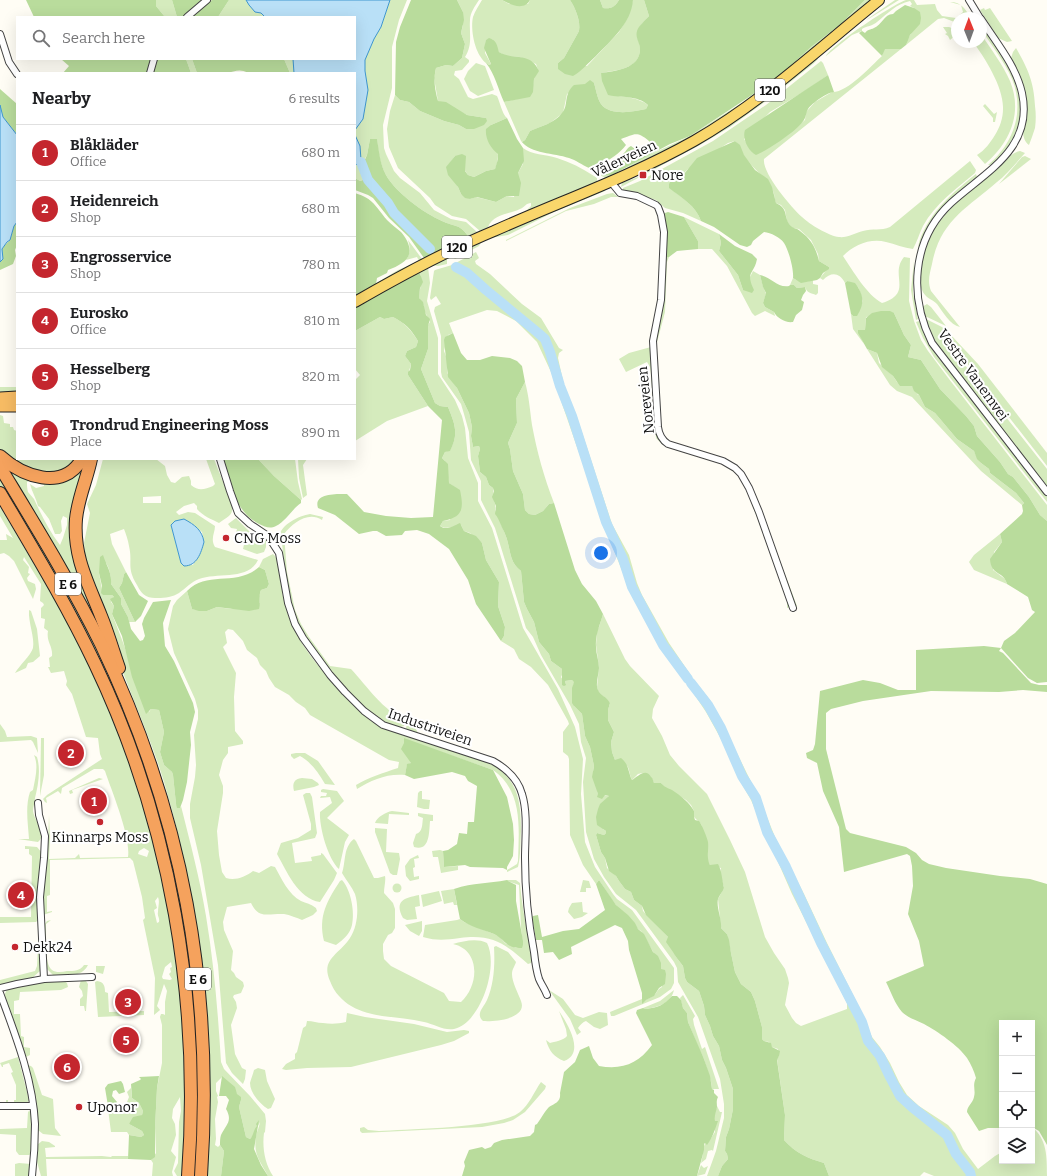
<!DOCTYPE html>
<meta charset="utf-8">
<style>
:root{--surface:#fff;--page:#f2f2f2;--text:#202124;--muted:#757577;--line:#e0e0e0;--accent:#c4262e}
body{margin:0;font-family:Bitter,serif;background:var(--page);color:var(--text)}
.controls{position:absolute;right:12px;bottom:12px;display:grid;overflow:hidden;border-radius:0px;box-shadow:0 4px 16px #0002}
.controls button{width:36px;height:36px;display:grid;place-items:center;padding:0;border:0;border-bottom:1px solid var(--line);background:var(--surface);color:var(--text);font:20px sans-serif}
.compass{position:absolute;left:951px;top:12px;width:36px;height:36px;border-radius:50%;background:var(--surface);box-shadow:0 4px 16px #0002;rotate:359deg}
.you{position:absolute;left:601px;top:553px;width:14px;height:14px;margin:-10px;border:3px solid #fff;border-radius:50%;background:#1a73e8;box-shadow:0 0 0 6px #1a73e833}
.badge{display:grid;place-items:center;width:26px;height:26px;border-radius:50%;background:var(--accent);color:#fff;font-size:13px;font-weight:700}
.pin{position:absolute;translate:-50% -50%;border:2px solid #fff;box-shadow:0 1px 4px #0006}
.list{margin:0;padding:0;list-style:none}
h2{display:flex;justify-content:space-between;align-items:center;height:52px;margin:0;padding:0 16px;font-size:17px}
h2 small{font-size:13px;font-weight:400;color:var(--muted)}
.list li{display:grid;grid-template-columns:26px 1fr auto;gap:12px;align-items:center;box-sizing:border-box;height:56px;padding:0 16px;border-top:1px solid var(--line)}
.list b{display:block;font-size:15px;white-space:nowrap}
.list p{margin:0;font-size:13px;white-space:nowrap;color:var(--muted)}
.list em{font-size:13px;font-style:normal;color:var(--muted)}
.icon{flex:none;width:22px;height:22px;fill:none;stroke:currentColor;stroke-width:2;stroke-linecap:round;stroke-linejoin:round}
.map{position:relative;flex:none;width:1047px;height:1176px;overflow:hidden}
.search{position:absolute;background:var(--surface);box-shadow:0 4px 16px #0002;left:16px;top:16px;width:340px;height:44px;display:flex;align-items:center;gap:10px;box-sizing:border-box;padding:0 14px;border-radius:0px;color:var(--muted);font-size:15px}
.panel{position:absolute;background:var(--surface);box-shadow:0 4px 16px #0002;left:16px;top:72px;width:340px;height:388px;border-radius:0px}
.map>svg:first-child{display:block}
.green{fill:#d5ebbd;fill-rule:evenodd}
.forest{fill:#b9dc9c}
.water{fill:#b9e0f7;stroke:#3f96cf}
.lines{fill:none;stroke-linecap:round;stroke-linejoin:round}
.river{stroke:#b9e0f7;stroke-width:10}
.minor-casing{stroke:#444;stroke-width:8}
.primary-casing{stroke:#222;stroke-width:12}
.trunk-casing{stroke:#222;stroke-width:13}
.motorway-casing{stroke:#222;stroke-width:14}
.minor{stroke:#fff;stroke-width:6}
.primary{stroke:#f9d66b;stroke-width:10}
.trunk{stroke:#f7bc64;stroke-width:11}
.motorway{stroke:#f5a25d;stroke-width:12}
.poi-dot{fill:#c4262e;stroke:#fff;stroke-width:1.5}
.labels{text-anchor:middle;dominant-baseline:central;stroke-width:4;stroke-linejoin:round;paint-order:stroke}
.shield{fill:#fff;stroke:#585858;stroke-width:1}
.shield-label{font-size:13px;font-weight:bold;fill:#111}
.street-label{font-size:14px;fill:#111;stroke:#fff}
.poi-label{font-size:14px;fill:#111;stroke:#fff;text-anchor:start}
</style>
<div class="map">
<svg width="1047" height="1176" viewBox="0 0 1047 1176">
<rect width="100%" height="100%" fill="#fffdf5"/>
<!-- green -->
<g class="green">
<polygon points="156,0 172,0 177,17 165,17 156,6"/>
<polygon points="229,0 253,0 290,17 218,17"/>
<path d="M375,0h32l-8,20 -7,27v41l-9,37 1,23 2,6 8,17 6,7 20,15 14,17 17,9 15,3 11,10 -9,4c-8,-12 -13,-9 -26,-15 -18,-8 -46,-28 -56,-46 -6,-11 -8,-24 -9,-36h-7l-3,16 -4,7 6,16 -9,3 -5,-3v-105h-65l-6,-14h71z"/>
<path d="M457,0h22c-4,6 -9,13 -9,20 -1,14 3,24 -5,37l4,3v2l-7,8 -7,1 -1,4 5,4 9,18 5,2 19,-5 5,2c3,6 5,18 10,22l-16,7c4,15 11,29 4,44l-9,2 -12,6 -6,-2 -13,-19 -8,11 11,20 3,7 9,5 6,-2 20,5 11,-6 7,1 4,-24 5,-9v-16c9,7 22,6 34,10 13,4 25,10 37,18l3,2v6l-72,28 6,-6v-3c-5,0 -6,4 -11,6 -10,5 -27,5 -32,18l-8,4 -14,-12 -14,-3 -17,-11 -5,-7 -32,-30 -9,-21 -2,-18 3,-18 5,-16 5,5 9,2 11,9 24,10 15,4 7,4 20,-11 -19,-3 -29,-14 -4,-23 2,-10 10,-3 7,1 9,-8 3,-14 -4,-11 2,-8v-13z"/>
<path d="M482,0h20l7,4h19l2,-4h40c5,7 11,22 9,31l-15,27 -6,5 29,3 32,-34 8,-13 6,-19h11l5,16c-3,4 -8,8 -10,12 -4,11 1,12 1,21 0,21 -25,21 -39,24l12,23c11,0 26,2 35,9l-2,4c-13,3 -36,7 -45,-5 -4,-6 -5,-15 -7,-21h-6l-21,11 -4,19 -13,10 -20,8 -5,9 -3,2 -1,-1 -17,-39 17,-4 12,-13 1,-6 4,-9 -2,-6 -16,-7 -15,-1 -6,-4 -7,-13 -6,1 -1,13 6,11 -2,1c-14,-7 -19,-35 -16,-48 2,-6 6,-12 9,-17z"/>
<path d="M600,0h19c-4,7 -8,9 -16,8z"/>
<polygon points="865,0 872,0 738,110 665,152 643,161 607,179 598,174 606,176 621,171 643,158 690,136 740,104 784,72 811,47 841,24"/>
<polygon points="895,0 899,0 870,18 866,20"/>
<path d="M906,0h8l3,5 18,-1 2,6 5,6 14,2 7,-6 -2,-7 -11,-3c12,0 15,7 21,16h-14v5l-13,-5 -6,1 -32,26 1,-5 7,-11v-21l-4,-2 2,-2 -2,-3c-14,3 -23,13 -33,21 -4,4 -11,4 -15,7v2l-10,4 -26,21c7,-12 66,-51 80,-56z"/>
<polygon points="984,8 985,10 990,8 1012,41 1007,42 998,38 980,10"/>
<path d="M981,25c23,35 54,72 31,115 -5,9 -12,20 -22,25h-2c26,-22 37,-54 24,-86 -8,-18 -21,-34 -31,-50z"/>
<polygon points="943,27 949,27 957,30 957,34 950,40 948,36 945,34 947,33"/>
<path d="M981,34c10,15 22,31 29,47 13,32 0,62 -25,83l-8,-9c8,-5 13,-12 18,-20 5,-8 8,-17 8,-26 1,-21 -18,-51 -30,-67h8z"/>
<path d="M1016,48c12,21 18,34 19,58 1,7 1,15 0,22 -2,6 -4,12 -6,17 -11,-9 -3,-23 -3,-36 1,-11 -2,-23 -6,-34 -3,-6 -7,-11 -9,-17l2,-6z"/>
<path d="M884,49h17l-137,110c-2,14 27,48 38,58 7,7 27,19 37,20 8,1 16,-4 24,-6 9,-3 18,0 27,-4l80,-66 6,9 -1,3c-19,16 -40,31 -52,53 -4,8 -6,16 -10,23 -9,-1 -18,-5 -27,-7 -16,-4 -32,3 -43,14 10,15 24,39 39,47 32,-10 7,-28 22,-46l6,1 -1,43 5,20 7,19 7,11 21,28 98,126v16l-7,-6 -11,-18 -16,-20 -5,-3 -8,-12 -23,-26 -3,-10 -8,-10 -26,-27 -19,-29 -13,-3 3,-12 -7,-10 -10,-22 -28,4 -1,13 -7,1 6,13 -11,-15 -2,-15 2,2c11,-14 12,-12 5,-29l-11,-6 -2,2c-6,-11 -14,-11 -22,-3l-3,-2 9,-11 -10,-6 -1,-7 -7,-14 -12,-11 -7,-1 -5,-7 -2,-11 -4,-5 -5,-2c-2,-4 -1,-8 -3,-12 -7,-15 -22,-23 -30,-37 -3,-5 -3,-9 -8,-13l-7,2 -40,26 -9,9 -9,3 -1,3 1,4c12,10 26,18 31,33l-18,-8 -18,-5 -9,-8 -33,-10v-2l17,-7 73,-40 53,-36 55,-44 2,2 5,12 -23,16 -35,21 -26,27 2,3 36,-3 23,-19 1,-8 9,-10 17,-10c15,1 39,-26 50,-36z"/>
<polygon points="816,58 818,59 813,64 769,99 730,127 700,145 621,187 622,183 638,177 646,172"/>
<polygon points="186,59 192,59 197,73 191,73"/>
<polygon points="476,63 485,66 494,90 478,96 470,91 464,79 468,71"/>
<polygon points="985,104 994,114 997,112 995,122 993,122 993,118 983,106"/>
<path d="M1020,151l5,2c-9,10 -18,21 -28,29 -30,26 -57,39 -65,82 -2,9 -5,17 -1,27l29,36c-10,-2 -17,-15 -23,-23 -5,-5 -12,-6 -15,-14 -3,-5 -1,-12 -1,-18 1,-44 37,-72 68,-97 9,-7 20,-22 31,-24z"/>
<polygon points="1025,156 1031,159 999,184 1022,157"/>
<path d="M976,174l1,3c-29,23 -41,35 -58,69l-1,1c7,-31 34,-54 58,-73z"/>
<polygon points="605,189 605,191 554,212 508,235 490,238 500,232"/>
<polygon points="613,193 618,197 611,197 594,204 566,211 506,241 506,240 570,208 607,194"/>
<polygon points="684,217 719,234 721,243 719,251 738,275 743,290 751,285 749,279 753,271 760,275 763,286 766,294 763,303 765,307 774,312 775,316 765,311 755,316 752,313 727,266 712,249 698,249 698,241"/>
<path d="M408,240l14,19 -67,39v-2l43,-26 21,-9 -2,-4 -11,3c5,-7 4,-13 2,-20z"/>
<polygon points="482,241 479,246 455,259 453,257 447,259 447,264 438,266 431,265"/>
<path d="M476,252l3,6 -4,3 1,3 14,10 32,30 19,14 18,30 4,2 -4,3 -1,5 6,27 13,32 35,107 17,31 8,28 5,12 27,48 23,34 -7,4 -27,-38 -30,-57 -24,-61 -53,-153 -14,-30 -21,-21 -19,-10 -10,-1 -38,13 4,10 -5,2 -4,16 3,8v14l10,15 12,25 3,14 -1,9 2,11 6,-1 1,3 -2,7 2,16 6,5 3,8 4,3c1,2 0,4 0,6 -1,5 4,10 2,16 4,8 7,16 10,24 6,13 3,28 16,37l3,31 3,7 7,13 5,20 10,12 2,7 11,8 1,4 -2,4 5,8 -1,-4 7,-1 3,2 -2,3 1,21 8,8 3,22 5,11 4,19 -1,5 5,23 11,2 -2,3 -4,30 3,2v2l-2,2 -7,-2 -1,2 5,17 4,6 2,10 9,8 3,5 6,8 6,3 3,8 8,6 1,5 25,26 8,20 7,9 2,12 2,4 12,9 5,15 1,9 5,11 3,10 6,10 3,14 4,8 7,21v20l-4,20 -3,8 -1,14 2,3 1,5 -6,7 -4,10h-11l9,-25 8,-33v-14l-4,-25 -22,-62 -20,-35 -1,-14 -3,-6 -38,-52 -20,-16 -12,-17 -10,-18 -8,-27 -3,-50 3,-24 -5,-16 -2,-18 -9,-19 -29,-50 -8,-18 -7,-9 -31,-100 -14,-28v-19l-10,-21 -2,-28 -5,-18 -3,-10 -19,-27 -1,-5v-36l-7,-25 1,-4 6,-3 -5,-8 -5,4 -1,-2 4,-27 1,-1 17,-5z"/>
<polygon points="665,257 669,257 667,262 665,312 655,350 661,427 664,438 673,444 719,456 732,462 741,470 752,489 761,511 797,606 794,607 793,604 762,517 751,490 743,476 736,467 722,459 668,442 662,437 660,426 654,347 662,302"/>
<polygon points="914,261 913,293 918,319 916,320 911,290"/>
<path d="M428,267l2,16 -3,18 11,37v36l17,26 7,16 3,12 3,30 10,25v18l14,27 31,100 35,61 17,38 8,32 -2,35 4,48 10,25 18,27 4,5 15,11 42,58v15l-3,6 -11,8 -46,19h-3l-1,-4 32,-13v4c3,-4 7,-4 11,-7 4,-2 4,-7 9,-9l-1,-18 -6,-14 -14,-24 -3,-2 -14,-17 -4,-2 -8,-10 -13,-20 -3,4 -13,-19 -13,-30 -1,-76 -1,-3 -5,-4v-20l6,-8 -1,-3 -20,-36 -17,-18 -12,-8 -5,-10 -13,-8 3,-5 1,-9 -7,-21 1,-24 -13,-22 -4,-17 -12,-10 -6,-2 -3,-6c-6,1 -15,5 -21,1l3,-5 7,-1 10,-29 -11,-8 -4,-22 -3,-3 3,-6 5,-2c9,-16 5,-26 -2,-43l-8,-1 -5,-3 -14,-34 7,-20v-24l2,-3 -6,-12v-4l-5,-8c0,-10 5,-17 0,-27z"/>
<path d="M793,278c7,5 12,4 20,2v4l5,1v8l-2,2c-5,-2 -9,-2 -11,-8l-8,1 -3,-3h-4z"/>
<polygon points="927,304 931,307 946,326 927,317 924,317 922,307"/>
<path d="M380,317l4,2 9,-2c13,7 17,12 25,24l-2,6 -9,4 -2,5 6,8 -3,11 20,31 -41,15 -32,20v-61l5,-5 -5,-6v-38z"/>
<path d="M926,319l20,10 -2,3 2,7 3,6 98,124v18l-99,-127c-9,-13 -18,-25 -22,-41z"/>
<polygon points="919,321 927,340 933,350 1047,497 1047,502 934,357 923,338 916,322"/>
<polygon points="950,334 978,364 1047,453 1047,466 953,345"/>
<polygon points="651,347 656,424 659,437 661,440 669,446 728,465 740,475 750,495 763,528 788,594 790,607 787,608 787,597 747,491 742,481 737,474 722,464 669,448 662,444 656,438 651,375 650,367 647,362 626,372 619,359 629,353"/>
<polygon points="867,349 877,353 879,363 893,376 897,382 905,386 912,386 918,395 919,395 925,407 935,413 957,439 974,451 978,459 981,463 989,469 990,473 1016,493 1024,503 1022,505 981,471 912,397 897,391 890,385"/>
<path d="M525,382c4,14 5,29 7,43 5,27 12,52 22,78l-5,1 -6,7 -8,4 -6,-1 -4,-4 -2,-16 -10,-23 -3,-22 -2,-6 9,-20 -1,-24z"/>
<polygon points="0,387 17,387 17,393 0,394"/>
<polygon points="0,415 3,416 4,423 10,424 10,427 13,427 14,430 17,431 17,459 78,459 63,472 36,473 6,456 0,450"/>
<path d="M87,459l-15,55 40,138 -106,-186 34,14zM29,481l15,4v1l-8,2 -6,-4c2,8 6,14 8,22l2,1 9,12 6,15h5l2,-3 -1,-10 2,-5 4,2v7l-4,13 -3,7c-11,-14 -19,-31 -26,-46 -2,-2 -4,-5 -6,-7 -1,-3 -1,-7 -1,-10z"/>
<path d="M103,459h53l9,7 2,9 4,7 4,1 7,-6 7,-1 2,5v4c8,7 14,4 22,1l2,-2 -9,-25h8l17,43c4,13 -2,14 -12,21 -8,-4 -16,-7 -22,-14v-3l-3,-3 -10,3 -8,6 3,3 9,-3 7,1 20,13c0,7 -5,13 0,21l43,13c-10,21 -41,12 -59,19 -8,3 -13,9 -20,14 -6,4 -14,5 -21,5 -4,0 -8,0 -12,-2 -4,-2 -7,-7 -9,-11 -11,-18 -4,-22 -8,-39 -1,-6 -3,-12 -5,-17l-14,5 2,10 14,28 -2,2 -2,9 -3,5 16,34h-6l-1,-5 -7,-13v-6l-10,-14c0,-8 -1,-14 -5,-21l-7,10 4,22h9l2,2 -3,5 3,4 -2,8c13,32 24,66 37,98l2,-3 8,1 5,22 -4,20 4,13 8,7 1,3 3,29 4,4 1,-2c9,36 19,73 25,110 8,48 12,97 15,146l3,7 26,27 15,18 1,7 -1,11 -1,1c-2,15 1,31 9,43h-5c-7,-14 -15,-21 -12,-38 0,-5 3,-10 4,-16l-7,14 -3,3 -4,-2 -7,-30 2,-7 -13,-18 -6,-5 -6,6v8l2,5 -1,1 1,5 -3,17 1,20 -1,6 3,2 2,-2 4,6 -3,25h-14c9,-133 -5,-266 -43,-394 -11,-37 -27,-72 -40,-107l-4,-14v-13l-34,-81 -2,-24 6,-30 -3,-9 9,-19zM161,496v7h-18v-6zM191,523l11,9 2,10 -11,23 -12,-2 -10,-38z"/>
<polygon points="258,459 295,459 298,482 302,499 301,500 274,476"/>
<polygon points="298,459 307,459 303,465 307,495 303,498 299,478"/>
<polygon points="0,474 81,614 121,702 120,703 118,703 22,522 0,486"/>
<path d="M0,507c31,52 63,103 89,158 55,117 88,243 95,373 3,46 1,92 -2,138h-5l-3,-5 4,-8 1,-41 2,-11 -1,-14 -7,12 -1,9 3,6 1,11 -5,16 5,6 -4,15 1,4h-21l1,-13 -2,-3 1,-1 4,-6 -1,-25 2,-40 5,-25v-38l-2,-8 1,-3h2l2,1v-13l2,-11 -3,-7 -7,22 3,4 -6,5 1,-37 -12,-58 2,-2 -3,-21 -9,-36 -3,-3 -80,2v35l-3,1v16l5,-1v1l-9,3v-21l5,-50 1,-29 1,23 -1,21 26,-1 4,-4 1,4 48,-1c3,-20 -16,-65 -23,-86l-2,-2h-9l-32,19 -1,6 -3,-3 -12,7 1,5 -2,-1 -2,-3 4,-4 55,-36 -2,-5 -2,-16 -12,-1 -14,-43 -6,-9 1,-4 -3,-10 -13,2 -3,-6h2l-1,-9 3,-2c1,-10 -6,-14 -4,-25l-4,-3 1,-9 -4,-1v-10l3,-3 -1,-2 -3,-2 1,-17 -17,-27 -1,3 6,7 -1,6 2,1 -3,4 1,3 7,3 1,5 -3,10 -19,-38 -5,-5 -5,-3 -4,1v-14h7l-1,-6 7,4 -13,-22zM144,848l5,3 -2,6 -9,-3 1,-3zM158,897c2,5 0,9 0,15 -1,4 2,6 1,10l-2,1 -3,-13 3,-2 -2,-7zM171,962l1,5 -2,1 1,4 -2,2 3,5 -2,1 -7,-1 -1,-2 3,-10z"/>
<path d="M310,514l13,3 -1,3c-14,-9 -29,3 -38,14l3,38 8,38 6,14 8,13 21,29 21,3c16,17 32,42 55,51l-2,6c-26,12 -95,-81 -106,-102 -12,-24 -13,-55 -16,-81l-3,-6c2,-13 20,-21 31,-23z"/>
<polygon points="236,518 250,532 266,541 266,547 264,552 257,554 243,549 246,536 236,533 237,529 231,528 228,524"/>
<polygon points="1000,534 1002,542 994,552 993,570 1005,579 1007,584 974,570 969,562 974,555"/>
<path d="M273,554c9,7 8,32 10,43 3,10 5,20 10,30 12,26 34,49 53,70 8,8 16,17 25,24 4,2 8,5 13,7l96,31c36,14 41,36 41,72 -1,12 0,24 -3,36l-11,5v-2l10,-6 1,-3c1,-33 5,-70 -25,-91l-89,-31 7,24 -4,2 -2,10c-17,-2 -34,5 -48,14l-1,-4c13,-8 27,-12 42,-17l1,-6 -10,-2 -79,-45 -5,-7 -9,-6 -7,-7 -14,-8 -6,-9 -3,-7 -6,-6 -3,-7 -10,-8 -4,-9 -10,-11 -5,-1 -3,3 2,11 -4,4 13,26 -2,24 1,34 8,10v3l-15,3v6l-5,7 -4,15 4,11v7l-6,38 2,24 3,17 4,6c9,3 19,-1 27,-7l6,2 12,-7 4,1c6,11 14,28 26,34 5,2 10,3 15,7l1,3 -4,4 -11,5c-5,-2 -12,-5 -18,-6 -14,-1 -25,6 -33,-11l-24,4 -4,15 1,8 9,21 -2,19 3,3 2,4 7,5 1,4 -3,7 -7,2 -1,2 3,5 1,6 -6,17 4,29 7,14 4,2 -1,9 -2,5 -11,-11 -6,-10 -8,-98 -17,-100 -11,-47v-14l5,-27 1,-12 -2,-30 4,-16v-9l-3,-11 -21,-46 -6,-24 5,-23 4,-6 10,-9 5,18 15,2 10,-4 14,2 29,-6 -1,-7 2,-6 6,-2 2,-4 -4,-14 -6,-3 4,-8z"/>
<path d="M29,610l2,1 6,18 3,27 -7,6 -5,1 -2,5 -11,5c4,-7 16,-18 18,-25 2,-10 -5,-26 -4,-38z"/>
<path d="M603,614l22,45 5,7 29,30 -6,13 -1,9 10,18 8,19 9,11 28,28 23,46 15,32 20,65 9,16 11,16 3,9 1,5 -4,22 7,13 4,5 5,3 46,-17v-6l-55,-109 -41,-94 -12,-21 -13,-31 -20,-36 -18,-27 7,-4 15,19 20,39 31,63 14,35 29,57 23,49 30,60 15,34 8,10 10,16 9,19 8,13 12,11 29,19 7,8 8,16 15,20 17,-13 7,-4v9h30v-34c15,12 15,29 15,49h-113l-10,-4 -4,4h-91l-5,-13c-17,-5 -28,-10 -40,-23l1,-25 -8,-56 2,-3 -1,-7 -6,-2 -3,-5 -5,-1 -2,-2v-12l-7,-26 -4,-9 -10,-8 -6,-12 -8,-38 -6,-6 -3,-29 6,-11 -4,-15 1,-5 -11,-3 -3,-6 1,-9 -7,-26 -7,-7v-6l-3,-6 -5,-5 -23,-14 -2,-3h-7l-2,-4 -10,-6 -4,1 -6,6c-5,-12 0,-13 -14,-20h-3l-3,-8 -1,-10 3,-10 -6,-12v-10l2,-7 -12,-12 -1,-4 2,-20 -3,-22 1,-15 2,-3z"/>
<polygon points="408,720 415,723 416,729 418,733 407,730 406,728"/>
<polygon points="0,724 5,731 7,737 31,736 37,738 38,753 33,742 31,740 0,742"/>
<polygon points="133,735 156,794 186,917 200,1049 198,1176 192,1176 193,1028 131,738"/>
<polygon points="41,738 44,738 44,775 40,796"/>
<path d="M296,753h9l13,8 17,24 -10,-1c-7,-12 -13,-21 -25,-28l-6,3 -3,-3v-2z"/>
<path d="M34,755l3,2c4,13 1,29 -2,41 0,5 -2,8 -2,13 1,10 15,23 5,31l-20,-3h11c-1,-16 -4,-32 1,-47l3,-2c2,-11 6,-24 1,-35z"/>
<polygon points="99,778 103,779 72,790 73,793 70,794 69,791"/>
<path d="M302,778l10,1 6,4 1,2 -5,2 -20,4c-2,-8 0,-12 8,-13z"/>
<path d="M323,789l14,2 7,10 -17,17 22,17 -4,7 -6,27c-11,-10 -20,-42 -19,-57l12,-9 -2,-6 -10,1 1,-2h5l1,-3 -6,-1v-2z"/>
<polygon points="420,791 422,791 422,799 430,800 429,809 424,809 417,807 418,793"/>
<path d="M306,793h4l2,4 5,36 -2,5 -23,5 3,20 17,-2 -1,-4 10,-2v-2l2,1 14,19 -3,7 -14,22c-22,-3 -34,-32 -43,-48l4,-11 17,-5 13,-8v-6l-8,-29z"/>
<path d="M392,811l17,2v2l-20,-1 -1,10 -13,-1c2,-6 11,-11 17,-12z"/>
<path d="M418,813l15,2v6h-3c-1,11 0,31 -16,26l-1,-4 3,-9c7,-2 6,-10 7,-16l-5,-2z"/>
<polygon points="375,828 387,829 386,852 399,853 400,859 397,875 393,875 390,873 375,832"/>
<path d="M354,839l2,2 18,37h4l7,-2c1,5 -1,11 -1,17l9,10 2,6v19l-3,5 -4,2 -5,9v7l1,8 7,7 53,27 5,8 12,1c18,-16 20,-52 -8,-58 11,-3 24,-6 34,-1 12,23 -6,80 -33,86 -10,2 -20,-5 -30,-7 -28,-7 -64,-2 -85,-26 -4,-4 -7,-10 -9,-15 -10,-22 10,-27 20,-43 8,-12 9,-31 5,-44 -3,-7 -9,-14 -13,-21 4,-11 1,-26 12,-34z"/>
<polygon points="25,846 37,847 42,853 37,921 36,922 0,923 0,917 31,917 32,856 29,854 29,849 25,849"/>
<polygon points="440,850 443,851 444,867 458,866 458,870 441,873 438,857 433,857 432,851"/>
<polygon points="418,855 419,858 414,859 415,867 413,868 414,877 419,876 419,879 410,881 406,876 405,866 410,859"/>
<path d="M342,880c9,10 13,32 10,45 -2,9 -9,15 -16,20l-12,-4c-6,-25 3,-40 16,-60z"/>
<path d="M507,880h9l4,3c2,26 8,52 13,77l-2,3 -3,1c-24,-21 -36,-30 -68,-26 -15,2 -23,3 -37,-1l2,-12 32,-5 3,-1 4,3 30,12 6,3 5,6 11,5 7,-3 -2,-17 -2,-43 -12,-4z"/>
<polygon points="583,880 589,881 591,888 586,888 586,892 580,892"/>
<circle cx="397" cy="888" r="4.5"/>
<polygon points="454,889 457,905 454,905 453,902 444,904 441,891"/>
<polygon points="439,891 442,901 423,907 421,895"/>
<path d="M419,895l1,11 -5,1 2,12 -10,1 -4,-2c-9,-17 1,-20 16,-23z"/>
<polygon points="582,902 583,912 588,913 582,917 574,919 568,912 569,908 572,903"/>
<path d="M51,920l-5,4c0,10 -2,40 6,46 4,3 10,2 15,1 7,0 13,0 17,-6h4c-6,13 -23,10 -35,10l-6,-6 -1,-5 -2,-39 3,-4z"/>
<polygon points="422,921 422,931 419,936 410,931 405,925"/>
<polygon points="38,945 40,945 40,971 32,978 0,985 0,980 35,971 37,966"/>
<path d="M496,946l12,6 8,10c-1,4 -4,7 -4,12 0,8 6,19 9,27 7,18 -27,21 -38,20 -8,-7 1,-14 4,-21 7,-16 8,-35 7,-53z"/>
<polygon points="96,966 105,966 103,974 96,972"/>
<polygon points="81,980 86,981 88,984 86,1011 85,1011 84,1006 80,1006 80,999 83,996 82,991 79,987"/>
<polygon points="40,981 64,981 67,983 68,987 61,990 20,992 19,1000 14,1001 14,1014 20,1014 21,1036 24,1037 24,1047 30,1048 30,1055 26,1057 23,1056 4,996 7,989"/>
<path d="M97,981c7,1 8,5 8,11l3,1 1,19 35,-1v4l-46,2 -3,-35z"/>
<path d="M549,990l14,9 12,16 8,3 16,-6 8,1 1,12 -8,4 -6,-2 -8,-6c-3,1 -6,4 -8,7l3,4 -4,3 -7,-16z"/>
<path d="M674,990c-3,13 -15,17 -28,19l-3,-1 17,-7z"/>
<polygon points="683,995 695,1016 693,1019 694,1025 702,1049 705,1047 719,1089 712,1089 711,1082 704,1059 699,1049 688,1022 687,1013 683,1008 680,998"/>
<path d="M559,1011c8,12 27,42 5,50 -10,-4 -15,-10 -18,-21l4,3c4,-1 14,-3 17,-7l-1,-7z"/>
<path d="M347,1013l18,4 49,7 33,8 17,-2 5,1v2l-15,8 -13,4 -90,22 -44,1 -21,2 -4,-1 4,-5 9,-5v-5l2,-2 6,-24 3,-2 1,-5c6,0 10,2 16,2 7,1 15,1 23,-1z"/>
<polygon points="18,1057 29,1100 27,1103 0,1103 0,1102 6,1102 6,1100 8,1100 8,1102 14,1102 14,1100 16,1100 16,1085 11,1073 13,1072 9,1063 3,1065 3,1067 2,1067 0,1063"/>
<polygon points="27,1065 31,1066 33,1068 42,1095 53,1099 55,1128 61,1136 43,1134 38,1130"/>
<path d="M258,1068l7,2 2,11 8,18 -4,9 -3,1c-8,-5 -18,-16 -18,-26 1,-4 3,-9 4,-13z"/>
<path d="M541,1082l5,4 -1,3 -20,23 -12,8 -9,3 -22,4 -120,6 -2,-2v-3l4,-1 4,3 11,1c28,-2 122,-3 141,-19 9,-7 14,-20 21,-30z"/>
<polygon points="131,1088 132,1098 139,1103 143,1111 142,1115 129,1124 142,1131 144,1135 141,1137 129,1135 127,1132 111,1132 108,1109 115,1112 127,1109 127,1102 129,1097 127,1092"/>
<path d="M717,1106l3,6h2l-9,39 -1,-1 -4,1 -2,8 -5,4c2,-7 2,-15 4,-20l2,1 8,-12 -1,-16z"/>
<polygon points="29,1111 31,1112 33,1134 32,1153 29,1155 19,1155 16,1151 16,1135 0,1134 0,1129 27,1128 28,1112"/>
<polygon points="42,1141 49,1142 55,1146 55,1147 45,1148 46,1157 102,1156 111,1157 112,1156 128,1156 128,1159 46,1159 47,1176 41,1176 37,1162 37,1145"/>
<polygon points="19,1163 31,1164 30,1176 15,1176 15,1164"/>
<polygon points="701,1165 704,1168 708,1166 705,1174 697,1176"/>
</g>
<!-- forest -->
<g class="forest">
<polygon points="26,0 156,0 156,6 165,17 34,17"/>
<polygon points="172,0 204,0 183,17 177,17"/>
<polygon points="212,0 229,0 218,17 192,17"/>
<path d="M411,0h46l6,12 1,8 -3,13 4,11 -3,14 -9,8 -7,-1 -10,3c-3,11 -1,22 2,33l8,1 21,13 19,3 1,3 -3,4 -10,4h-8l-7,-4 -15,-4 -24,-10 -11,-9 -9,-2 -5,-5 1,-53 4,-15z"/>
<path d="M502,0h28c-6,11 -19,5 -28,0z"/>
<path d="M570,0h30l3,8c8,1 12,-1 16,-8h14c-2,24 -22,40 -37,56 -8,7 -14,15 -23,20l-8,-2 -7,-5v-6l6,-5 15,-27c2,-9 -4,-24 -9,-31z"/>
<path d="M644,0h221l-24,24 -30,23 -27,25 -14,11 -80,53 -20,8 -56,30c-9,3 -14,2 -21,-4v-1c12,-4 22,-8 31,-16 3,-3 3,-5 7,-7l4,3 14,-5v-3c-13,-11 -15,-6 -28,-2l5,6c-6,8 -16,15 -25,19 -5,1 -9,1 -12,4 -7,-3 -13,-8 -20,-10 -15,-5 -38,-4 -48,-17l1,1 3,-2 5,-9c11,-5 25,-8 32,-18 7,-8 1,-18 12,-28l11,-1 5,-4 4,3c2,6 3,15 7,21 9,12 32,8 45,5l2,-4c-11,-10 -27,-7 -40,-10l-6,-14 -1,-8c14,-2 39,-4 39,-24 0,-6 -5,-11 -3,-18 2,-6 8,-10 12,-15z"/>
<path d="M905,5l9,3 6,4 1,6 -1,6 -10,11 -4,10 -5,4h-16l-3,7 -23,-23 3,-2 3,2c3,-4 5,-3 9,-5 8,-3 10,-14 19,-14l3,-3z"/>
<path d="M489,38c8,2 8,8 10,14 15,9 31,-1 40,19l-5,8 -1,13 -3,5 -26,5c-6,-13 -9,-28 -18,-39l3,2 2,-1 -7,-16 2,-8z"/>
<polygon points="61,59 151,59 147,73 63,73 69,66"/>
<polygon points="156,59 186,59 191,73 152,73"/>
<path d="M192,59h92l6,14h-42c-9,-5 -13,-1 -22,0 -9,1 -19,0 -29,0z"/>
<path d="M828,75l6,17c-6,0 -22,11 -26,17 -2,3 -2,8 -4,11 -7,11 -36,30 -48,35 -8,-4 -14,-17 -11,-25z"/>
<polygon points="0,89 17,104 17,135 2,116 0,105"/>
<path d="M507,118l10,21 6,9 1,13 -6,12 3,10 -2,13h-12l-11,6 -19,-5 -7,2 -5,-1 -4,-4 -3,-7 -10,-12 -2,-8 9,-11 7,-2 4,2 -1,15 3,4 6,2 12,-6 9,-2 3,-10v-5c-8,-6 -13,-16 -12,-25l5,-4z"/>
<path d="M370,139h7c2,12 3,25 9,36 10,18 38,38 56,46 13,6 18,3 26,15l-44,22 -15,-21 -20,-19 -16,-20 -5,-3 -13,-5v-12l5,3 9,-3 -6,-14 4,-9z"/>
<path d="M735,141l5,4 4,10 11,15 13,9 4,8 4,16c13,6 7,13 14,22 3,4 7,3 10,6 11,8 16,17 19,30l10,6v2l-6,4 -3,5 -3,2 -16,3 -8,-5c1,-8 -4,-27 -9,-35 -4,-6 -13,-10 -20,-11l-11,9 -2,4 -4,2 -7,-2 -26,-18 -13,-6c-5,-15 -19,-23 -32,-33v-4l1,-3 9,-3 5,-4 13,-16z"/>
<path d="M355,193c19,6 20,13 32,27 4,4 9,8 14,12 8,9 14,23 1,31 -4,3 -9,5 -14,7l-1,3 -10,5 -1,6 -21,12z"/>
<polygon points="668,212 684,217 698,241 698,249 677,251 669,257 665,257 663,215 665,213"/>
<polygon points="17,222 17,245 15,250 16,256 13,264 0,270 0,262 3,258 1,251 4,246 10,240 14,226"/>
<path d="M719,234l16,12 17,8 5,5c-3,16 -12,12 -3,31l-2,3 -9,-3 -5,-15 -19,-24 2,-8z"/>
<path d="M419,271l4,11 -3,6 -1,10 4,4 3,13 4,4 -2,7v23l-7,20 14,34 5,3 8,1c7,17 11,27 2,44l-5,1 -3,6 6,6 1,19 11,7c4,19 3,27 -17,31l-3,5c7,5 13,0 20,-3l4,8 12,5 6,7 4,17 13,22 -1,24 7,21 -1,9 -3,5 -25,-37 -8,-24 -19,-31 -20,-15 -12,-4 -12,1 -3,4 -16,1 -9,-5h-4l-14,3 -24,-19 -17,-7c-5,-15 19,-14 29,-14l17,18 22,4 25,2 22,-1 9,-97 -14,-14 -20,-31v-3l2,-2 1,-6 -6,-8 2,-5 9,-4 2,-6c-8,-13 -12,-17 -25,-24l-9,2 -4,-2 -25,14v-25z"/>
<path d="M760,275c11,2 17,13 29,11l1,-1h4l3,3 8,-1 1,4 -3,4 -2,5 3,2 -2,8 -6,5 -3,7c-8,1 -16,-4 -19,-10l-9,-5 -2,-4 3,-10 -3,-6z"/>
<path d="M847,281l8,2c9,12 10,20 2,33h-4l-2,-2 -6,-31z"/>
<path d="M881,311h9l4,2 10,22 7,10 -3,12 13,3 19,29 26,27 8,10 3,10 23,26 8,12 5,3 16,20 11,18 7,6v161l-10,1 -9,-5 -27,-30 -2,3 4,2 28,30 8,2h8v7l-24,-2 -24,2 -68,-1 -68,10 -32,8 -5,4v36l20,80 4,4 56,14 10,6 6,7 7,4 17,4 54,8 30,3 17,5v261l-8,-14 -7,-4v-104h-30v105h-14l-9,3 -12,-19c0,-6 6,-9 7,-15 2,-7 -2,-11 2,-19 -2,-7 -5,-14 -9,-20 -8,-12 -30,-27 -43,-34 -8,-4 -16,-6 -22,-12 -7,-8 -11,-20 -16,-30l38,-16 -5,-25 -11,-27 5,-28 -1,-20 -2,-10 -3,-2 -63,18 -5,-45 -16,-36 -6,-28 -10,-5 -1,-5 7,-3 2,-6 5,-53 43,-11 17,3 18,7h18v-40l68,-4 17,2 3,-7 11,-8 20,-21 -3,-2 -4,-13 -21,-13c-3,-13 -16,-8 -17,-25l12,-17 -2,-8 22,-20 1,-3 -1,-6 2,-2 -8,-10 -26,-20 -1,-4 -8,-6 -4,-4 -3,-8 -17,-12 -22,-26 -10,-6 -6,-12 -5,-4 -2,-5h-12l-7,-10 -11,-9 -5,-14 -10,-4 -9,-16v-3h7l1,-12 6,-5z"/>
<path d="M453,333l8,20 6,7h13l12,-4 18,2 7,3 5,5 3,16 -9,17 1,24 -9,20 2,6 3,22 10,23 2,16 4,4 6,1 8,-4 6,-7 5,-1 21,67 7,14 14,17 7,13c-3,11 -8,21 -7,33 0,7 3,14 3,21 0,6 -4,16 -1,22 2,5 9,7 12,13l-2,7v10l6,12 -3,10 1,10 3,8 6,-2c8,6 7,14 11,22 5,-3 14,-13 19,-3 2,1 2,4 3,6h7c3,4 7,5 11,7 9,6 17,12 22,21v6l1,3 4,1c3,4 8,16 9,21 1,9 -2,15 2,23l8,-1c4,7 4,16 6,24 -1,4 -5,7 -6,11 -2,8 4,20 3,29l6,6 2,6 2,13 4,19 6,12 10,8 4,9 7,26v12l2,2 7,2 1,4 8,4 -1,5 -2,4 8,55 -1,25c12,13 23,18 40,23l5,13h-111l4,-10 6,-7 -1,-5 -2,-3 1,-14 3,-8 4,-20v-20l-7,-21 -4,-8 -3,-14 -6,-10 -3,-10 -5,-11 -1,-9 -5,-15 -12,-9 -2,-4 -2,-12 -7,-9 -3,-5 -7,-10 2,-5 -22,-22 -4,-9 -8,-6 -3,-8 -6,-3 -6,-8 -3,-5 -7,-5 -4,-13 -4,-6 -5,-17 1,-2 7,2 2,-2v-2l-9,-6 -1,-8 2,-8 2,-5 9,-8 -4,-1 -3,4 -5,-2 1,-3 -6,-17 2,-11 -4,-19 -5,-11 -3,-22 -8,-8 -2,-3v-15l2,-6 -2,-2 -7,1 1,4 -2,1 -2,-1v-16l-11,-8 -2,-7 -10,-12 -5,-20 -7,-13 -3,-7 -3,-31c-13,-9 -10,-24 -16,-37 -1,-3 -3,-6 -4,-9 -2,-4 -3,-8 -6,-11l1,-8 -4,-9 2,-6 -1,-3 -4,-3 -3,-8 -6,-5 -2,-16 2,-7 -1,-3 -6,1 -2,-11 1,-9 -3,-14 -12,-25 -9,-11 -4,-37 1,-3z"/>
<path d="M223,459h35l16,17 27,24v3c-9,6 -15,18 -25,23 -6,3 -11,1 -17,-2 -24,-12 -29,-41 -36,-65z"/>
<path d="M103,555c3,10 9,17 8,29l10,14v6l7,13 3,12 9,12 3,-1 2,-4 -3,-12 2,-6 9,-16 18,-2 -8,23 2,23 9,15 19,42 2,9 -5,20 1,13 -4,37 -4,18 -3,8h-3l-1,-4 -3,-29 -1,-3 -8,-7 -4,-13 4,-20 -5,-22 -8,-1 -5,5 -14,-37 -10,-41 -10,-22 2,-8 -4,-7 4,-2 -2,-2h-9l-2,-2 1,-7 -3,-13 1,-16z"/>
<path d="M259,567l6,3 4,14 -2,4 -6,2c-3,7 0,12 -2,19l-10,2 -32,-4 -10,4h-8l-7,-2 -5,-18c20,-21 49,-4 72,-24z"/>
<polygon points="126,572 139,595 148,601 141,616 135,622 119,588 122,583 124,574"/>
<polygon points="404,738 493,770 507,797 513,824 514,840 513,856 507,867 507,870 503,868 470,867 465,865 444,867 443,851 448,850 457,844 459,833 467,834 468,822 474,822 477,786 468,781 465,776 452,772 414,779 405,775 407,764 411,763 401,749 404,743"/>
<path d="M507,880l1,1 8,4v16l7,40v4l-1,3c-17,0 -16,-8 -28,-14 -12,-5 -24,-7 -34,-15l-6,-30c20,-7 34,-5 53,-9z"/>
<polygon points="599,880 616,905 628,915 635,923 638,929 644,934 653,952 658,956 661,963 661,969 665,970 666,974 665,984 659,988 654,996 646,1000 642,1004 642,993 629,950 628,941 622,928 615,925 571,947 572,954 559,960 553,952 544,953 542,940 536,940 532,917 533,916 538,915 542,937 563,931 579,929 605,910 596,884"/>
<path d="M672,996h5l4,4 2,8 4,5 1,9 16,37 6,17 2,13 2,1v3l4,4c-2,4 -1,7 -1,10 -1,5 -3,9 -2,14h3c-3,8 -5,16 -11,24l-2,-2 -1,1v6l-7,26h-235l3,-10 -1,-4 5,-12 13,-3 3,2 6,-2 3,-4 8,-3 28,-4 4,-4 1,-7 2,-1c3,-4 8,-13 12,-17 6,-4 12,-5 11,-14l4,-21 11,-10 5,-12 9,-4 4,12 6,8c23,4 39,-2 53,-21l-16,-32 1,-3 6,-2 3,1c13,-2 18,-4 26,-13z"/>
<polygon points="159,1076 157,1088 155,1128 155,1157 151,1160 128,1159 129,1135 141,1137 144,1135 142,1131 129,1124 133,1117 142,1115 143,1111 139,1103 132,1098 131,1084 140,1080 141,1079 139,1077"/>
<path d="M222,1076l13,11 2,7 4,3v3l-2,7 7,30 4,2c4,-4 3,-9 7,-13l-1,-2 3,-4 -5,29 7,16 7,11h-47l3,-25 -4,-6c0,-4 0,-7 1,-10 5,-10 12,-14 5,-26l3,-9 -3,-4h-7z"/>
<polygon points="121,1081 123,1084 125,1092 119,1094 116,1090 113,1091 112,1096 117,1102 114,1106 108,1106 105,1088 108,1084"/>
</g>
<!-- water -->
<g class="water">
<polygon points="246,0 390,0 381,27 374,39 365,60 365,71 368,90 363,119 355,130 355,73 294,73 293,59 355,59 355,17 265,17 261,13 255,12 249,5"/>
<polygon points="0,105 3,117 17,135 17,222 14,226 10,240 7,242 2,249 3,259 0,262"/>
<polygon points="355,135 360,146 361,160 360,163 355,165"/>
<path d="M184,519c11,6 18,11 20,23 -3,11 -7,24 -20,24l-3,-3 -10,-38 4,-4z"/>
</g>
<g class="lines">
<!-- river -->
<g class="river">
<polyline points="361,162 368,180 388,203 394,213 430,249"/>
<polyline points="456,267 467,273 486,290 537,332 545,339 550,352 560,386 572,416 606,522 623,559 632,587 663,645 688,679"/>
<polyline points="691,683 708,705 721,728 742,776 756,798 767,832 786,867 821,943 862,1022 868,1041 880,1056 890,1077 900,1096 912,1107 947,1135 956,1154 970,1172 971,1176"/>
</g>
<!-- minor casing -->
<g class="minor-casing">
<g id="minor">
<polyline points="969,0 980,18"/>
<polyline points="187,17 207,0"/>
<path d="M981,19c15,23 35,47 41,74 12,56 -37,79 -71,110 -40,37 -42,94 -19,140l115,149"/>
<polyline points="0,34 9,62 17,74"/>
<polyline points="150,73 154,59"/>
<path d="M611,182l9,11 17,3 19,9 2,2 3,8 3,17 -3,68 -8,41 5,86c1,8 4,13 10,17l55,17 12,7 6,6 8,14 10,24 34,96"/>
<path d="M220,459l10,32 8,22 12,11 18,12 11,17 9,50 7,21 8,14 27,37 15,17 19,19 19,14 110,36c14,8 25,18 29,33 6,19 3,45 3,64 0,32 3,63 9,94 1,9 2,18 5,27 2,5 6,10 8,16"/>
<polyline points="38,803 39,815 45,836 44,858 40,897 44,979"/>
<polyline points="0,988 17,984 44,979 92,977"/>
<path d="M0,993c15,41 33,86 35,131 0,17 -1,35 -3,52"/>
<polyline points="0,1106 33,1106"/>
</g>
</g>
<!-- primary casing -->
<g class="primary-casing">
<path id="primary" d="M355,302c45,-26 91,-51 139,-71 67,-30 136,-54 200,-90 68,-39 124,-92 185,-141"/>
</g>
<!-- trunk casing -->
<g class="trunk-casing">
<g id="trunk">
<polyline points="0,398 17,397"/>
<polyline points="0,406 17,406"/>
</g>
</g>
<!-- motorway casing -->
<g class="motorway-casing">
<g id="motorway">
<path d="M0,456c22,20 63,36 82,3"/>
<path d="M91,459c-4,20 -13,39 -15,60 -3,37 12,64 25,97 7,17 12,35 18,52"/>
<path d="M0,467c35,58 71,116 101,177 82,171 113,343 100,532"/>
<path d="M0,493c33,56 67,112 95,171 76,159 106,337 93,512"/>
</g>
</g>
<!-- minor -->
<use href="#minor" class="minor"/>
<!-- primary -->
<use href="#primary" class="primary"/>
<!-- trunk -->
<use href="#trunk" class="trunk"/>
<!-- motorway -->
<use href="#motorway" class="motorway"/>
</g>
<!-- markers -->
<g class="poi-dot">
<rect x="639" y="171" width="8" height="8" rx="2"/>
<circle cx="226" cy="538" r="4"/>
<circle cx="100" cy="822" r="4"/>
<circle cx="15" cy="947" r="4"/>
<circle cx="79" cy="1107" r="4"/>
</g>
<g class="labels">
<!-- shield labels -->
<g class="shield">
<rect x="755" y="79" width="30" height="22" rx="3"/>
<rect x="442" y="236" width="30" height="22" rx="3"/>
<rect x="55" y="573" width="26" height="22" rx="3"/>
<rect x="185" y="968" width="26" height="22" rx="3"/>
</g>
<g class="shield-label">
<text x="770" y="90">120</text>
<text x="457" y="247">120</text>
<text x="68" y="584">E 6</text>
<text x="198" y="979">E 6</text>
</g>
<!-- street labels -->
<g class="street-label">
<text transform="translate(624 159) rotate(-25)">Vålerveien</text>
<text transform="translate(973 375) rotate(54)">Vestre Vanemvei</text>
<text transform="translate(646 400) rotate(-96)">Noreveien</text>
<text transform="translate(430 727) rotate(19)">Industriveien</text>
</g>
<!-- poi labels -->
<g class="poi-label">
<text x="651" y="175">Nore</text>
<text x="234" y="538">CNG Moss</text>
<text x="100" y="837" text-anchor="middle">Kinnarps Moss</text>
<text x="23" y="947">Dekk24</text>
<text x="87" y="1107">Uponor</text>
</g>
</g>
</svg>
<div class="controls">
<button>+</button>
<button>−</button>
<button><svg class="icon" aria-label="locate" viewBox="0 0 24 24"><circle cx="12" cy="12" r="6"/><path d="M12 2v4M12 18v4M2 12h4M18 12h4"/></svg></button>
<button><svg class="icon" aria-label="layers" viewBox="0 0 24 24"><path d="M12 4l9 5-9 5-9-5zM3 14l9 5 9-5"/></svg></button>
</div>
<svg class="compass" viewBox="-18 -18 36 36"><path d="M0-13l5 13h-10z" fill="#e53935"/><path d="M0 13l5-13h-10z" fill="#757577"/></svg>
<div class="you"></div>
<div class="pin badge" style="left:94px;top:801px">1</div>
<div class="pin badge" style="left:71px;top:753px">2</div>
<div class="pin badge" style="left:128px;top:1002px">3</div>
<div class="pin badge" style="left:21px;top:895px">4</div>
<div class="pin badge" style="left:126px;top:1040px">5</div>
<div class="pin badge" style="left:67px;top:1067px">6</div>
<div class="search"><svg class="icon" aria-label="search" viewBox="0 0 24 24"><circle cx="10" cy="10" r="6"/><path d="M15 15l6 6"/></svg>Search here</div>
<section class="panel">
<h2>Nearby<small>6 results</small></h2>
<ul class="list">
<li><span class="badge">1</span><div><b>Blåkläder</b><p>Office</p></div><em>680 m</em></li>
<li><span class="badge">2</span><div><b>Heidenreich</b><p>Shop</p></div><em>680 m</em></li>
<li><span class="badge">3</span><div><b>Engrosservice</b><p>Shop</p></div><em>780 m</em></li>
<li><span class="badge">4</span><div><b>Eurosko</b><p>Office</p></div><em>810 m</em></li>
<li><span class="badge">5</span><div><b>Hesselberg</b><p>Shop</p></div><em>820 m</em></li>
<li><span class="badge">6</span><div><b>Trondrud Engineering Moss</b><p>Place</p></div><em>890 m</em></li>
</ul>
</section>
</div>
